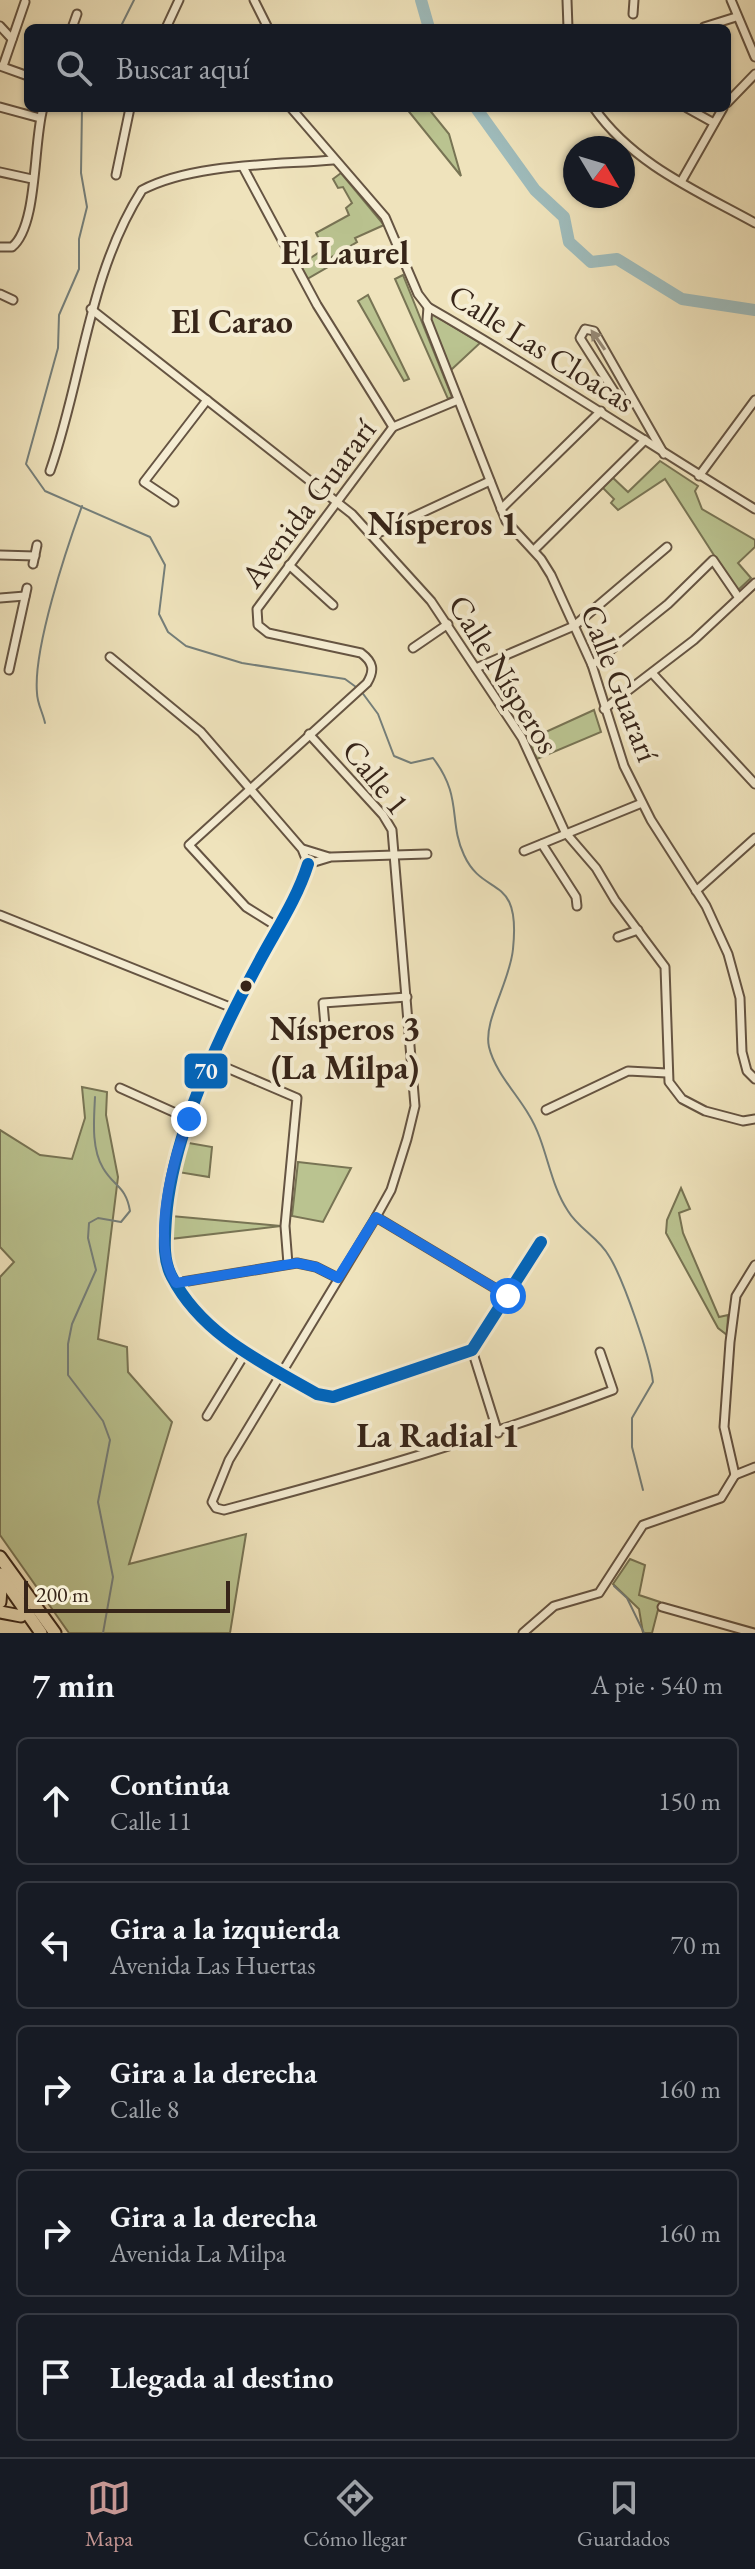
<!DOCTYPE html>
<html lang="es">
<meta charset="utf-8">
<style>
:root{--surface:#171b24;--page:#20242c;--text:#f1f3f6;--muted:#9ea1a6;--line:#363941;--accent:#c59692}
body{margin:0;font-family:"EB Garamond",serif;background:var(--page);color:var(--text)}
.compass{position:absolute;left:563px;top:136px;width:72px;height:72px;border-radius:50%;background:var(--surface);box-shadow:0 2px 6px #0004;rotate:128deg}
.scale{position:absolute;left:24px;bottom:20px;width:206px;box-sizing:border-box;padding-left:8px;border:4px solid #372519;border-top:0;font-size:22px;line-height:28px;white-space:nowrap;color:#372519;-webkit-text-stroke:6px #f5edd3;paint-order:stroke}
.stop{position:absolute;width:24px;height:24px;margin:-18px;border:6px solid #1a73e8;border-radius:50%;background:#fff}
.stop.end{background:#1a73e8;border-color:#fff;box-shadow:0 2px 8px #0008}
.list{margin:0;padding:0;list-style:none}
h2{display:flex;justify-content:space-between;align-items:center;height:104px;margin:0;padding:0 32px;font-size:34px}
h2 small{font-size:26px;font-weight:400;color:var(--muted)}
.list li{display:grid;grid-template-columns:52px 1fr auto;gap:24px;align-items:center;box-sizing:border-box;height:128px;margin:0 16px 16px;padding:0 16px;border:2px solid var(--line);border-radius:12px}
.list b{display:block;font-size:30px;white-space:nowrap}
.list p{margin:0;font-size:26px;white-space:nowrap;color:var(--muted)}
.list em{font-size:26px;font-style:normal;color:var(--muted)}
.icon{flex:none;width:44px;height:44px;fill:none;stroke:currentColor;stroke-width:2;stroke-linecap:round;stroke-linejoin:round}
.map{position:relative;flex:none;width:755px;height:1633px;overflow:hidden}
.search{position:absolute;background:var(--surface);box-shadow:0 2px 6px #0004;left:24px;right:24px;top:24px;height:88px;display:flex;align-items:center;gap:20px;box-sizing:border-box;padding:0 28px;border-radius:12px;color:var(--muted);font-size:30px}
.sheet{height:824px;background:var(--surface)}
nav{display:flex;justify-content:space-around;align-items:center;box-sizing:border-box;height:112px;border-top:2px solid var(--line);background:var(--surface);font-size:22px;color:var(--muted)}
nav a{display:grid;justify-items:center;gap:4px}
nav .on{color:var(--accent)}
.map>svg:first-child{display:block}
.green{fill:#bac390;stroke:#787454;stroke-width:2}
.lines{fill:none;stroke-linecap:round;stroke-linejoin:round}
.stream{stroke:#757f7a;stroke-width:2}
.river{stroke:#9ebbbb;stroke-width:12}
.minor-casing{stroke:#655442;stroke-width:11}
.primary-casing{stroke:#372519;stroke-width:15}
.minor{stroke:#f5edd3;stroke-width:7}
.primary{stroke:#efe3bc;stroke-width:11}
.bus-1-casing{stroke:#f5edd3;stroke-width:18}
.bus-1{stroke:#0065bd;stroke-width:12}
.oneway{fill:#968976}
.route{stroke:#1a73e8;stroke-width:10}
.bus-dot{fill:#372519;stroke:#f5edd3;stroke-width:3}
.labels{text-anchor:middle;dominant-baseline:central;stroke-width:8;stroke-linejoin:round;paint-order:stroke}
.street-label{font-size:32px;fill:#372519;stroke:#f5edd3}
.neighbourhood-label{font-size:34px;font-weight:bold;fill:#372519;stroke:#f5edd3}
.line-badge{stroke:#f5edd3;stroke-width:3}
.badge-label{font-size:22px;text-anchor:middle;font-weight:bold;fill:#fff}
</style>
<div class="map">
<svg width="755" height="1633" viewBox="0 0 755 1633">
<rect width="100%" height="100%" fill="#efe3bc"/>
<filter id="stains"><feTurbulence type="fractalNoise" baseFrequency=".0025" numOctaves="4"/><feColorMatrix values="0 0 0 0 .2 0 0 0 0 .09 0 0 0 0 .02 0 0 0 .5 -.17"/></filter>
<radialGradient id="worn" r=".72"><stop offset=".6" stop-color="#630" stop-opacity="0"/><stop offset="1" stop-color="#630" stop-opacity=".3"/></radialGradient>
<!-- green -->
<g class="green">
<polygon points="406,108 428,108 449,134 461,176"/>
<polygon points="341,173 384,225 355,238 357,242 330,258 333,264 307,279 300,265 324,249 316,233 349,215 346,208 352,203 343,187 338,188 333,179"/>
<polygon points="403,275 452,397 448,399 395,279"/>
<polygon points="368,295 409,379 404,381 358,301"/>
<polygon points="432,314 480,343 451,370 430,320"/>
<polygon points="660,461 698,486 695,491 702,509 755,540 755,547 738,563 751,578 737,591 665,479 618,510 611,503 614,499 602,487 612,477 628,492"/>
<polygon points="594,710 601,732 537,759 528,740"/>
<polygon points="82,1087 107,1092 106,1115 118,1177 98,1339 127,1347 128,1372 172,1422 129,1564 246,1534 230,1633 69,1633 0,1535 0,1277 14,1262 0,1247 0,1130 40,1155 72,1159 85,1118"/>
<polygon points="183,1142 212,1147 209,1177 178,1172"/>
<polygon points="298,1162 351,1168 323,1222 292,1216"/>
<polygon points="681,1188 690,1209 679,1213 683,1233 719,1317 728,1315 727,1335 718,1328 666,1233 667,1220"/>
<polygon points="171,1216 281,1226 170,1239"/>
<polygon points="630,1559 645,1565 639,1595 660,1602 652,1633 643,1633 639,1609 613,1584"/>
</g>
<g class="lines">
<!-- stream -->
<g class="stream">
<polyline points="120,28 134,0"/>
<polyline points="82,108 81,173 87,207 79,239 79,269 59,315 58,348 26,464 45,491 150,537 165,565 159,614 168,632 186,646 242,663 345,679 356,687"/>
<path d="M361,691l17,23 16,42 17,7 22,-5c30,39 15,63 31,97 20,44 57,17 49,94 -3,33 -30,72 -24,98 6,25 28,47 40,68 18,29 20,68 39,96 10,17 31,27 41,45 14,22 41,100 44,126l-21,36v29l11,43"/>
<path d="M45,723c-2,-10 -8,-20 -8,-30 -4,-44 29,-143 45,-187"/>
<path d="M95,1097c-1,22 -4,51 8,71 11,19 23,18 27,43l-9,11 -23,-4 -9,5 -1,15 8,32 -24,54 -4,20v31l35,46 7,19 -12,62 15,75 -10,56"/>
<polyline points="614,1586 627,1598 644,1633"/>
</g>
<!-- river -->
<g class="river">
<polyline points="421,0 429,28"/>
<polyline points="476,108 535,190 564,217 569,242 591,262 617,259 682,299 755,310"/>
</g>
<!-- minor casing -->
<g class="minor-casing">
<g id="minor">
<polyline points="254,0 268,28"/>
<polyline points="567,0 568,28"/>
<polyline points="731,0 755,57"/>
<polyline points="633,14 634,0"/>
<polyline points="0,26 12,39"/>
<polyline points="704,27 736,17"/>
<polyline points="72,28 77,14"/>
<polyline points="166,28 179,0"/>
<polyline points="0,66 28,76"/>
<polyline points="3,66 25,2"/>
<polyline points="727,103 755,74"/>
<polyline points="0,107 40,118"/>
<path d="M291,108l94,109 33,77 10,13c112,64 217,135 327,202"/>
<path d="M594,108c39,56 103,83 161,115"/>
<polyline points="687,108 714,123"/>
<polyline points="243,167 317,305 393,427"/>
<polyline points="0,172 32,179"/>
<polyline points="116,175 130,108"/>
<polyline points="681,182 723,108"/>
<path d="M0,247h12c26,-21 21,-103 31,-139"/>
<polyline points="0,294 13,300"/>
<polyline points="428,307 427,320 506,521 541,559 551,575 592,665 624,766 651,820 706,906 728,954 740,998 742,1052 747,1071 755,1079"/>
<polyline points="91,309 352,514 431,601 522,738 565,832 596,868 615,900 665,967 669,1082 682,1099 705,1111 743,1121 755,1119"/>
<polyline points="624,407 580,338 585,329 594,331 664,454"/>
<path d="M50,471c33,-94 38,-196 92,-281 51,-27 134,-25 191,-30"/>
<polyline points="699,476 755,400"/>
<polyline points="174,502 144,482 207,400"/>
<polyline points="501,509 601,411"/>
<polyline points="374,535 490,481"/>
<polyline points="534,550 645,440"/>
<polyline points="0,555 35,556"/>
<polyline points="33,564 37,545"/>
<polyline points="289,565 333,605"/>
<polyline points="0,598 25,596"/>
<polyline points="413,648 448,624"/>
<polyline points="110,657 201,732 302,849 308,864"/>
<polyline points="592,665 668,604 713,560 739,598"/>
<polyline points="476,668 574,626 667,547"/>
<polyline points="9,670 27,588"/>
<polyline points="652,673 755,784"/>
<polyline points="604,709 694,640 755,583"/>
<path d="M309,734l74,81 9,15 23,276 -8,33 -16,51 -15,27 -147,243 -17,42 4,6 8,2c132,-35 261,-72 389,-120l-13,-38"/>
<polyline points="542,844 576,897 577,906"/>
<polyline points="303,849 329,857"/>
<polyline points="524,851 642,803"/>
<path d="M308,864c-11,35 -32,66 -49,98 -39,72 -87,174 -93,256 -1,19 -4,41 6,59 30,58 91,86 145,117l16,3 139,-47 69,-108"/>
<polyline points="308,864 331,857 427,854"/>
<polyline points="696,891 755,838"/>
<polyline points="0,915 235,1009"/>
<path d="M278,927l-32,-20 -57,-62 178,-162c8,-13 6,-21 -6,-30l-93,-20 -10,-8 -1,-16 136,-182 65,-27"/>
<polyline points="618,937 638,930"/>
<polyline points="326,1037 323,1003 407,997"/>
<polyline points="213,1062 297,1098 285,1226 288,1264"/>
<polyline points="120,1088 189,1119"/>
<polyline points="546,1110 628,1071 667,1073"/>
<polyline points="376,1217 508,1296"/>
<polyline points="176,1283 297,1263 316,1267 338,1278"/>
<polyline points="472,1350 498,1433"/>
<polyline points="207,1416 246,1352"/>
<polyline points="735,1475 724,1427 730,1342 736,1296 755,1265"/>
<polyline points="735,1475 755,1467"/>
<polyline points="662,1607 754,1633"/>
<polyline points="523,1633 554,1606 599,1593 643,1525 721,1498 735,1475"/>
</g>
</g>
<!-- primary casing -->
<g class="primary-casing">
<g id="primary">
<polyline points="0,1557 55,1633"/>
<polyline points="0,1574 41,1633"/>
<polyline points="0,1602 1,1589"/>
<polyline points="0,1612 21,1616"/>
</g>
</g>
<!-- minor -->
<use href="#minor" class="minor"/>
<!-- primary -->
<use href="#primary" class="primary"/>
<!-- bus-1 casing -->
<g class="bus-1-casing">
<path id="bus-1" d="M308,864c-11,35 -32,66 -49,98 -39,72 -87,174 -93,256 -1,19 -4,41 6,59 30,58 91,86 145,117l16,3 139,-47 69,-108"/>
</g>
<!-- bus-1 -->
<use href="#bus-1" class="bus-1"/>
</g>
<!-- one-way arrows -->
<defs><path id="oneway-solid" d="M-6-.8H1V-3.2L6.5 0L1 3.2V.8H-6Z" transform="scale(2)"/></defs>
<use class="oneway" href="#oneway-solid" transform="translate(598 340) rotate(-125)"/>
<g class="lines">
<!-- route -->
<path class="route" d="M189,1119c-17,39 -39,127 -13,164l121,-20 19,4 22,11 38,-61 132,79"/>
</g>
<!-- markers -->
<circle class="bus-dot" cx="246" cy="986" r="7"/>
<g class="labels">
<!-- street labels -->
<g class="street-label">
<text transform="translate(542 348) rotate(32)">Calle Las Cloacas</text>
<text transform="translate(308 503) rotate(-53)">Avenida Guararí</text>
<text transform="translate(504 674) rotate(58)">Calle Nísperos</text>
<text transform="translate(620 683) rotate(69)">Calle Guararí</text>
<text transform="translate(376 777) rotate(51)">Calle 1</text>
</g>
<!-- neighbourhood labels -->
<g class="neighbourhood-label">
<text x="345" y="252">El Laurel</text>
<text x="232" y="321">El Carao</text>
<text x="443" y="523">Nísperos 1</text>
<text x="345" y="1028">Nísperos 3<tspan x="345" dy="39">(La Milpa)</tspan></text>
<text x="438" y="1435">La Radial 1</text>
</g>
</g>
<rect class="line-badge" x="183" y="1052" width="46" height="38" rx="8" fill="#0065bd"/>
<g class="badge-label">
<text x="206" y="1079">70</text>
</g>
<rect width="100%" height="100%" filter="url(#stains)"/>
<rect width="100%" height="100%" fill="url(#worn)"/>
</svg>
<svg class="compass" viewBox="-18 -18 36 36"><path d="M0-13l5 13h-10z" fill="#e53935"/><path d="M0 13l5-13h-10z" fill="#9ea1a6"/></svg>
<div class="scale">200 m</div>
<div class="stop" style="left:508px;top:1296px"></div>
<div class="stop end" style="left:189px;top:1119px"></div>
<div class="search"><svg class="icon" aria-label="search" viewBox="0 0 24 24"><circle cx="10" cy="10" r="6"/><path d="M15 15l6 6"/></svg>Buscar aquí</div>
</div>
<section class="sheet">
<h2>7 min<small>A pie · 540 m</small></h2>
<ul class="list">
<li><svg class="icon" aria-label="ahead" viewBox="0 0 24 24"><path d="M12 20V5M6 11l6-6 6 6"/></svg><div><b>Continúa</b><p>Calle 11</p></div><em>150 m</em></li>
<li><svg class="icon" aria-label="left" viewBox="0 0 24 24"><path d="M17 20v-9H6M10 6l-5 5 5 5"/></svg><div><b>Gira a la izquierda</b><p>Avenida Las Huertas</p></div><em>70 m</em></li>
<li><svg class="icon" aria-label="right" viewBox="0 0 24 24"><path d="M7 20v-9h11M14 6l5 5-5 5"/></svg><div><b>Gira a la derecha</b><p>Calle 8</p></div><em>160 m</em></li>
<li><svg class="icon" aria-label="right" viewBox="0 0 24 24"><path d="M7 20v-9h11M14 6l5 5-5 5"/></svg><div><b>Gira a la derecha</b><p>Avenida La Milpa</p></div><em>160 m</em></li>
<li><svg class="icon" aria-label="arrive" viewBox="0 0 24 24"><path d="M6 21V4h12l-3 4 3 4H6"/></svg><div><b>Llegada al destino</b></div></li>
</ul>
</section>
<nav>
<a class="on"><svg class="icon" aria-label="map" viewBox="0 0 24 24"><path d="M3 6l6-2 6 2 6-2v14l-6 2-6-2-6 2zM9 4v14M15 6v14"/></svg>Mapa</a>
<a><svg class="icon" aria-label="directions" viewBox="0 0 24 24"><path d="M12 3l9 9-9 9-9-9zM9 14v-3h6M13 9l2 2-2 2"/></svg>Cómo llegar</a>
<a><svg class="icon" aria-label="saved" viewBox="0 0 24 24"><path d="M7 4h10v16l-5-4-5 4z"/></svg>Guardados</a>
</nav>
